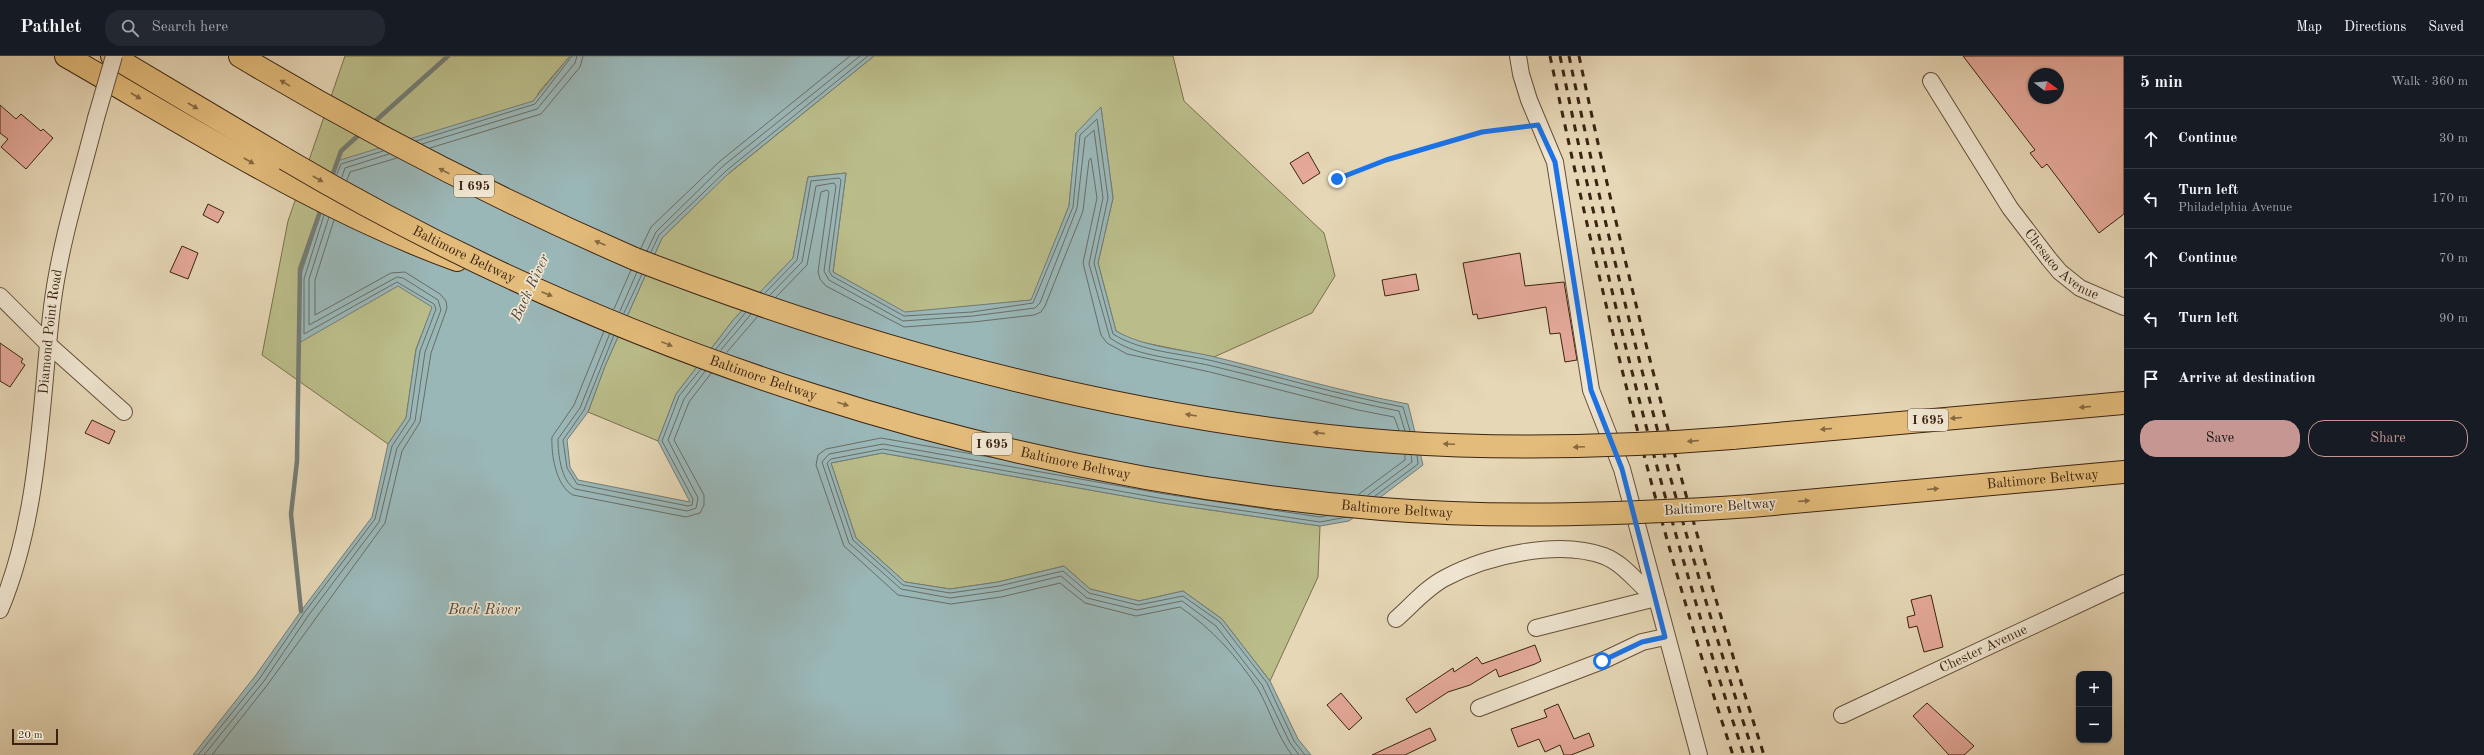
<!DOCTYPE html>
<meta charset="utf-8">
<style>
:root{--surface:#171b24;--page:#242831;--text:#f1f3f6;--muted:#9ea1a6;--line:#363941;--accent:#c59692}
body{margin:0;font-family:"Old Standard TT",serif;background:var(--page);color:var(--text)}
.controls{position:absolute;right:12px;bottom:12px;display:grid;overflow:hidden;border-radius:8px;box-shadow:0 1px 3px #0004}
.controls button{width:36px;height:36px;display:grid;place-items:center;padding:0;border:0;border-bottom:1px solid var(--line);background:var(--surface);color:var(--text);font:20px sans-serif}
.compass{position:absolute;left:2028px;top:12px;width:36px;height:36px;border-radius:50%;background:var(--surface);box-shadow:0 1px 3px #0004;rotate:106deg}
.scale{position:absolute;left:12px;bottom:10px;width:46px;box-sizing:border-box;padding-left:4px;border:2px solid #3b2311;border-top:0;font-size:11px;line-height:14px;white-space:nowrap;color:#3b2311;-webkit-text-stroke:3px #efe5d0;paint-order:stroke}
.stop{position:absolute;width:12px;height:12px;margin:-9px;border:3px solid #1a73e8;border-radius:50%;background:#fff}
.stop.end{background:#1a73e8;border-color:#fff;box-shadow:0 1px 4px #0008}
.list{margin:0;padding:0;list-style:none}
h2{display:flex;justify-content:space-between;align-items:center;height:52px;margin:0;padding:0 16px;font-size:17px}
h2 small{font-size:13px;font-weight:400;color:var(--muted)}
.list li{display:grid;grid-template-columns:26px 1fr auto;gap:12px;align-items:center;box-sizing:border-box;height:60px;padding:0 16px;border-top:1px solid var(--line)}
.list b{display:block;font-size:15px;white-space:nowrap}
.list p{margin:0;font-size:13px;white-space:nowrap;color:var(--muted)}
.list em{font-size:13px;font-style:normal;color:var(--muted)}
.actions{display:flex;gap:8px;padding:12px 16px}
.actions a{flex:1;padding:9px 0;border:1px solid var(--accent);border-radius:16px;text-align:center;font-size:14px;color:var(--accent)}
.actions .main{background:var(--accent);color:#111}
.icon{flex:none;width:22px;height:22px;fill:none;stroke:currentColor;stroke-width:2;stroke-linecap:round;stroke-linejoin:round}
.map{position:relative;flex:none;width:2124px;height:699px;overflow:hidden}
header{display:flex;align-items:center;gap:24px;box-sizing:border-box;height:56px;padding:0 20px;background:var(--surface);border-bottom:1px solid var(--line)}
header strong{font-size:19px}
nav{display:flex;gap:22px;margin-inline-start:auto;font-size:14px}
.search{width:280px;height:36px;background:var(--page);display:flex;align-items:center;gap:10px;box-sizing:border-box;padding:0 14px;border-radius:16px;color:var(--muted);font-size:15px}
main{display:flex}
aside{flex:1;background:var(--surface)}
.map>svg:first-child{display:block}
.green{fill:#babd8a;stroke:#7a704e}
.water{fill:#9ab7b8;stroke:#747c75}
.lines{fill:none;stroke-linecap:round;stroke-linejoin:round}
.shore{stroke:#6a6d64;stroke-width:1}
.stream{stroke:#747c75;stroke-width:4.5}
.building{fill:#e5a99a;stroke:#3b2311;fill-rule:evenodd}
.minor-casing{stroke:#66503a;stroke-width:18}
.highway-casing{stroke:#3b2311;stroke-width:24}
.path{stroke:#3b2311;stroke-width:2.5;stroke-dasharray:1 2;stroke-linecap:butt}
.minor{stroke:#efe5d0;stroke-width:16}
.highway{stroke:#e3bc7b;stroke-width:22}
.rail{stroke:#3b2311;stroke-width:3;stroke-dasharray:7 7;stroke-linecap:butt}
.minor-bridge-casing{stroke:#66503a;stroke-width:18;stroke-linecap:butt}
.highway-bridge-casing{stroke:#3b2311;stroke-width:24;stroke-linecap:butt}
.minor-bridge{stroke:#efe5d0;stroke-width:16}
.highway-bridge{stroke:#e3bc7b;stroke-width:22}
.oneway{fill:#876841}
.route{stroke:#1a73e8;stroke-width:5}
.labels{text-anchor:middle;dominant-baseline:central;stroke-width:3.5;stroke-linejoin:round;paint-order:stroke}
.shield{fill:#efe5d0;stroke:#715d4a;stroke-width:1}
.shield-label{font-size:13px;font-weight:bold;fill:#3b2311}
.street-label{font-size:14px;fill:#3b2311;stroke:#efe5d0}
.water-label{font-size:15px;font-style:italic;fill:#53483b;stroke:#efe5d0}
</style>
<header>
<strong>Pathlet</strong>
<div class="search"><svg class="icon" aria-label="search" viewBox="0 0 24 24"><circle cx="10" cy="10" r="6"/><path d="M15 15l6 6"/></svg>Search here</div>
<nav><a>Map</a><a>Directions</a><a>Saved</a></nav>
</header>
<main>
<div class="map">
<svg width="2124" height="699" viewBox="0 0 2124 699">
<rect width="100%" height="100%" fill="#e6d7b6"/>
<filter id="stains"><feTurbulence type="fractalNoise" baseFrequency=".005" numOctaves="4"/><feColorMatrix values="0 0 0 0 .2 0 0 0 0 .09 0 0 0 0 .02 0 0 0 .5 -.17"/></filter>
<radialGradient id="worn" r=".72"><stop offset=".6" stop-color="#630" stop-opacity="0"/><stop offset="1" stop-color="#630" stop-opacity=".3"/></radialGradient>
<!-- green -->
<g class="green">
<polygon points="345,0 570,0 539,36 429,260 416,293 406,362 388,388 262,299 288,165"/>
<polygon points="874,0 1173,0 1184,45 1324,177 1335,220 1312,257 1214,301 1131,284 1116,275 1098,207 1113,142 1101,52 1076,77 1069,150 1032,244 905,257 833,216 846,117 808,121 793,202 734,263 676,338 658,385 588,356 605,310 662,182 722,123"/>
<polygon points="882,397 1163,447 1320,470 1318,521 1270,625 1222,563 1183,535 1139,545 1090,533 1064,510 998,526 950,533 905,526 856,482 831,407"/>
</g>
<!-- water -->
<path class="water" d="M570,0h304l-145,117 -67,65 -57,128 -17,46 -21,28 3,27 8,13 112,22 -32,-61 18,-47 58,-75 59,-61 15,-81 38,-4 -13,99 72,40 126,-12 38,-94 7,-73 25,-26 12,91 -15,65 18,68c30,17 66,18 99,26 64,16 128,35 193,47l15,61 -74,56 -29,5 -157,-23 -281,-50 -51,10 25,75 49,44 45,7 48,-7 66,-16 26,23 49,12 44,-10 39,28 48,62 28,58 13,16h-1118l63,-80 45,-64 71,-94 16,-73 18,-26 10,-68 16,-43 -34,-21 -99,57 1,-65 37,-117 196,-60z"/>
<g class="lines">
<!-- shore -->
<g class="shore">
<polyline points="416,85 535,48 572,0"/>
<polyline points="422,88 537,53 575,7 577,0"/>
<polyline points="430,92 541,58 580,11 583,0"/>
<polyline points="337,118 341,108 383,95"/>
<polyline points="342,121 345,112 389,98"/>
<polyline points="347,124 350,116 397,102"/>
<polyline points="641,192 651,171 719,106 850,0"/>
<polyline points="647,195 656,176 723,110 860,0"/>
<polyline points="651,196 659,179 727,114 868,0"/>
<path d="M765,237l32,-33 14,-79 28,-3 2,2 -12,91 3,5 72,40 68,-4 61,-9 40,-96 7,-72 17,-16 11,79 -14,65 19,71c29,18 67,19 100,27 64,15 126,34 190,46l7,24"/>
<path d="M770,239l32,-33 14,-76 18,-3 2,3 -12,85 5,9 74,41 70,-5 62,-8 5,-5 37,-95 8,-70 9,-8 9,68 -14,66 21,74c28,20 69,20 102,28 63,15 124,33 187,45l6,20"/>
<polyline points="776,241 807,209 821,136 827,134 829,136 818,216 820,223 826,230 904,271 973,266 1034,259 1041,256 1045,250 1083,155 1089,104 1091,102 1097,142 1083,207 1101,279 1107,287 1127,298 1210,316 1358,354 1394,361 1399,374"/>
<polyline points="614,253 631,214"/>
<polyline points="620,255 637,216"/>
<polyline points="624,257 642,218"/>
<path d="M604,275l-30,74 -22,32c-1,18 4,49 21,58l113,22 14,-4 4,-8v-10l-30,-55 15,-38 23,-30"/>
<path d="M610,277l-30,75 -22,31c0,15 3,42 17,50l112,22 9,-3 2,-10 -30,-58 16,-41 22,-29"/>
<polyline points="614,279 584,354 563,384 567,412 577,428 688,450 692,449 693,443 662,385 679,340 701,313"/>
<polyline points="716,293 746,256"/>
<polyline points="721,294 751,258"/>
<polyline points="727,296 758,260"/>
<path d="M1001,403l-120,-21 -55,11 -8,6 -2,10 28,81 54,49 53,9 50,-7 59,-14 25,20 51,13 44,-9c31,21 58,50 78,82 12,21 19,47 34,66"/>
<polyline points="1359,438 1405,404 1405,399"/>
<polyline points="1368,439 1412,406 1411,399"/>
<polyline points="1375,440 1418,408 1417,399"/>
<polyline points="198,699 260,622 304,557 375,463 392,390 410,363 420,295 436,253 434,248 397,226 304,278 304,223 324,159"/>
<polyline points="204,699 264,625 308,560 379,466 397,392 415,365 425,296 441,254 438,244 403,222 397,221 309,269 309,223 329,161"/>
<polyline points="212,699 268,628 385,467 402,395 420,366 431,297 447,252 446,245 440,238 405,216 391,217 315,259 315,224 334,164"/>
<polyline points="1299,699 1290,687 1262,629 1216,570 1182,545 1137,554 1087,542 1061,520 1000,535 950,542 901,533 849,487 822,406 829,398 883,388 1165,438 1320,461 1330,459"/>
<polyline points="1305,699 1294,685 1267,627 1220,566 1183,540 1138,549 1089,537 1063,515 999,530 950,537 903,529 853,484 827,407 831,403 883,393 1164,443 1320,466 1347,461"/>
</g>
<!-- stream -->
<g class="stream">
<polyline points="372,68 448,0"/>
<polyline points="331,123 341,95 361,77"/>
<polyline points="301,555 291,458 297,405 300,213 322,150"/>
</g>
</g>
<!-- building -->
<g class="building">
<path d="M1963,0h161v158l-25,19 -52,-69 -5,4 -12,-15 5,-3zM2034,18h24v24h-24z"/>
<polygon points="0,49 16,63 21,58 41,75 43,73 53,82 26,113 1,91 8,83 0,77"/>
<polygon points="1308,96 1320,117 1303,128 1290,107"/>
<polygon points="208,148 224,156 218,167 203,159"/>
<polygon points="182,190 198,197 188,223 170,216"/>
<polygon points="1520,197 1525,230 1564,226 1577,304 1565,306 1560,277 1550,278 1546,251 1478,263 1477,258 1473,259 1463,207"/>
<polygon points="1416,218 1419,234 1385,240 1382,224"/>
<polygon points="0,287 23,303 21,306 25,309 10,331 0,325"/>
<polygon points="92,364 115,375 109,388 85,377"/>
<polygon points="1931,539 1943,591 1924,596 1917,570 1909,572 1907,561 1915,559 1911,544"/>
<polygon points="1535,589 1541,605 1535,608 1499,621 1496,613 1470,629 1448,636 1416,657 1406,643 1453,612 1454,616 1477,601 1482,608"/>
<polygon points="1341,637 1362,662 1349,674 1327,649"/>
<polygon points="1927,647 1974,690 1964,699 1949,699 1913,660"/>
<polygon points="1558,648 1574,683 1589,677 1594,690 1571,699 1564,699 1560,689 1545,696 1539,683 1518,691 1511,673 1547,661 1544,654"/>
<polygon points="1430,672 1436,684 1405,699 1372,699"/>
</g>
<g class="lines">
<!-- minor casing -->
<g class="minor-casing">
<g id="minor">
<polyline points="1518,0 1521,18 1529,44 1555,106 1591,334 1622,413 1699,699"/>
<path id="s1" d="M1931,25l79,127 39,51 11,13 20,16 44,19"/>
<polyline points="0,240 49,289 124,356"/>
<path id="s2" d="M0,554c40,-95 40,-202 52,-303 8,-64 28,-126 44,-189"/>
<path d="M1396,563c15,-13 30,-31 49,-41 41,-22 113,-39 159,-22 21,8 34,29 52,42"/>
<polyline points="1536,572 1656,542"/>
<polyline points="1479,652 1602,605 1642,586 1665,581"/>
<path id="s3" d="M1842,659l282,-132"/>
</g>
</g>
<!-- highway casing -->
<g class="highway-casing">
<g id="highway">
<path d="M66,0c127,73 253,154 391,204"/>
<polyline points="112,0 285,103"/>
<path d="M240,0c130,78 257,143 395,203"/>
<polyline points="1732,382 2124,347"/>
<path id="s4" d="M1751,450l373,-34"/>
</g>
</g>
<!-- path -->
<polyline class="path" points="1337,123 1386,104 1482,76 1525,70"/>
<!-- minor -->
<use href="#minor" class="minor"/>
<!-- highway -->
<use href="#highway" class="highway"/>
<!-- rail -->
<g class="rail">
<path d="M1550,0c50,235 107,471 183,699"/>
<path d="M1560,0c48,236 108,471 184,699"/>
<path d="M1569,0c49,236 110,470 185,699"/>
<path d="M1579,0c50,236 111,470 185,699"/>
</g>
<!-- minor-bridge casing -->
<g class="minor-bridge-casing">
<polyline id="minor-bridge" points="96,62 114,0"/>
</g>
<!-- highway-bridge casing -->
<g class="highway-bridge-casing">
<g id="highway-bridge">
<path id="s5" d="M285,103c331,196 714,318 1097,350 123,10 247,5 369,-3"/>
<path d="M635,203c243,94 499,163 759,183 113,8 226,5 338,-4"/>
</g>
</g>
<!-- minor-bridge -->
<use href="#minor-bridge" class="minor-bridge"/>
<!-- highway-bridge -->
<use href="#highway-bridge" class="highway-bridge"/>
</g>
<!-- one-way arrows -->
<defs><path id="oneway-solid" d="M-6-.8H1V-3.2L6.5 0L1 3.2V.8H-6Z"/></defs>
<g class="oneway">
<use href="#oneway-solid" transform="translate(285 27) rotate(-149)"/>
<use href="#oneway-solid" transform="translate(136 40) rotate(30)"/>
<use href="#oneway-solid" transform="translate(193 50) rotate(30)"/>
<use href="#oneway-solid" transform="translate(249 105) rotate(30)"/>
<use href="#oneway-solid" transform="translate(444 115) rotate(-152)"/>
<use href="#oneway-solid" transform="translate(318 123) rotate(30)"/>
<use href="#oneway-solid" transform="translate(600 187) rotate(-157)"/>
<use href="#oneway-solid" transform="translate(547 238) rotate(23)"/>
<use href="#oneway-solid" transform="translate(667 288) rotate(22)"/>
<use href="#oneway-solid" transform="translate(843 348) rotate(17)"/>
<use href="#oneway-solid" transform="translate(2085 351) rotate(175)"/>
<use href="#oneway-solid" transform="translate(1191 359) rotate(-171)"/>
<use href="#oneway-solid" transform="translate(1956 362) rotate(175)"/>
<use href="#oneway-solid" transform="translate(1826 373) rotate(175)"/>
<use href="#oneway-solid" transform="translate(1319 377) rotate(-174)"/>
<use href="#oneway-solid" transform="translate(1693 385) rotate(175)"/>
<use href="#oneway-solid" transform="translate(1449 388) rotate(-177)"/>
<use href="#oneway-solid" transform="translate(1579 391) rotate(178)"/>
<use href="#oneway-solid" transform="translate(1933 433) rotate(-5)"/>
<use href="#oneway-solid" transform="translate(1804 445) rotate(-5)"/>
</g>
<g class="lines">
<!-- route -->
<polyline class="route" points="1337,123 1386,104 1482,76 1538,69 1555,106 1591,334 1622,413 1665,581 1642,586 1602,605"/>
</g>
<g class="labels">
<!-- shield labels -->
<g class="shield">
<rect x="454" y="119" width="40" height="22" rx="3"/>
<rect x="1908" y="353" width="40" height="22" rx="3"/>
<rect x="972" y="377" width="40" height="22" rx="3"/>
</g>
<g class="shield-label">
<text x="474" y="130">I 695</text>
<text x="1928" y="364">I 695</text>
<text x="992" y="388">I 695</text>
</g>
<!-- street labels -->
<g class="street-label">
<text stroke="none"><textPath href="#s5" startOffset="203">Baltimore Beltway</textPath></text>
<text stroke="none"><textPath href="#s1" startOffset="227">Chesaco Avenue</textPath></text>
<text stroke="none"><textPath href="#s2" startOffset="284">Diamond Point Road</textPath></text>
<text stroke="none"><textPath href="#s5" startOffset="527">Baltimore Beltway</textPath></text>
<text stroke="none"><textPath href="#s5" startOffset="851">Baltimore Beltway</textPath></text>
<text stroke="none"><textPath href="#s4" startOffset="293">Baltimore Beltway</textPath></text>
<text transform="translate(1720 451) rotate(-4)">Baltimore Beltway</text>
<text stroke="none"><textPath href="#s5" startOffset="1176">Baltimore Beltway</textPath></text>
<text stroke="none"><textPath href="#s3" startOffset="156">Chester Avenue</textPath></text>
</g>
<!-- water labels -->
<g class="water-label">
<text transform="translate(531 232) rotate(-65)">Back River</text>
<text x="484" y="554">Back River</text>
</g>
</g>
<rect width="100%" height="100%" filter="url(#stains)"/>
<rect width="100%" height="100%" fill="url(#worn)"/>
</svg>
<div class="controls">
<button>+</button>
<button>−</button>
</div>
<svg class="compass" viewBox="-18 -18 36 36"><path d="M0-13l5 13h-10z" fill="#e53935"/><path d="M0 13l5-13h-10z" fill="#9ea1a6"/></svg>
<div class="scale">20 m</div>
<div class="stop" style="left:1602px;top:605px"></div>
<div class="stop end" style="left:1337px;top:123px"></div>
</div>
<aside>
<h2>5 min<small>Walk · 360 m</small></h2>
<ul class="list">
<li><svg class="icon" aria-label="ahead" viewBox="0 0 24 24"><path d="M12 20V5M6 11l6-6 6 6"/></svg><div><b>Continue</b></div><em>30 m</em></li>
<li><svg class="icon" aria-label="left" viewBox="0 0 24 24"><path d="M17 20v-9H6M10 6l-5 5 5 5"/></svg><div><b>Turn left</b><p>Philadelphia Avenue</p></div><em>170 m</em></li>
<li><svg class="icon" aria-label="ahead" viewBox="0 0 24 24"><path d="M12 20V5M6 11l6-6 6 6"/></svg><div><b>Continue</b></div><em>70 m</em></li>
<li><svg class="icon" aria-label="left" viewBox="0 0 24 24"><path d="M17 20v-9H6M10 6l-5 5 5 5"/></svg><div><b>Turn left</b></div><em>90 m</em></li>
<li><svg class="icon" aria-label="arrive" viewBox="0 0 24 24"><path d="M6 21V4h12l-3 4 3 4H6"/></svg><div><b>Arrive at destination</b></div></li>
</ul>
<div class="actions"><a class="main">Save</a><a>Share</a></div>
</aside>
</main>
